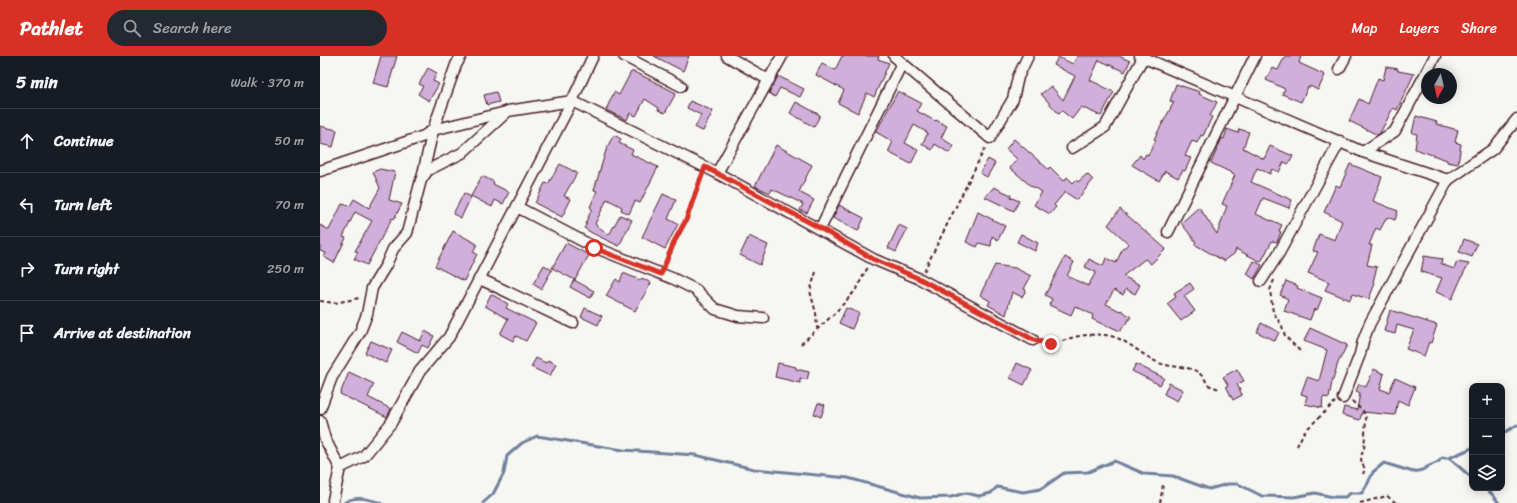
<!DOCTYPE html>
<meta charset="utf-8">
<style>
:root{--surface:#171b24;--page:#242831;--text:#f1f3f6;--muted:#9ea1a6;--line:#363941;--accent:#d93025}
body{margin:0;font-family:Sriracha,sans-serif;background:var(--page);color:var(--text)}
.controls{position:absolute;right:12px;bottom:12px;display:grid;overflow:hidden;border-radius:8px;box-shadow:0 2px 10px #0003}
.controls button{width:36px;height:36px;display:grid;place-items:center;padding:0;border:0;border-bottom:1px solid var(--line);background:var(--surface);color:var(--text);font:20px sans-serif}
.compass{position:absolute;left:1101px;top:12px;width:36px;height:36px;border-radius:50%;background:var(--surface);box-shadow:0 2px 10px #0003;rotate:188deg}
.stop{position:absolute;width:12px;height:12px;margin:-9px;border:3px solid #d93025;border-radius:50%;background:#fff}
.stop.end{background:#d93025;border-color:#fff;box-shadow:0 1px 4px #0008}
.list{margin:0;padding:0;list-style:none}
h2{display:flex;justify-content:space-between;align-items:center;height:52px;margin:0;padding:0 16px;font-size:17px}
h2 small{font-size:13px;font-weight:400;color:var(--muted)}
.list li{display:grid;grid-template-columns:26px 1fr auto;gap:12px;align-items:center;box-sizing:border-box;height:64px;padding:0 16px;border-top:1px solid var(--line)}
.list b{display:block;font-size:15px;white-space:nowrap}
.list em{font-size:13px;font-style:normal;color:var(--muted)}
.icon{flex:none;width:22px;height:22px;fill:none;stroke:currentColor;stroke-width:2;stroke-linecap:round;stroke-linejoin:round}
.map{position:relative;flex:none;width:1197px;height:447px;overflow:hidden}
header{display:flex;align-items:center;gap:24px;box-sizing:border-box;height:56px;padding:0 20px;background:var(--accent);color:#fff}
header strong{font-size:19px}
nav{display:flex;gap:22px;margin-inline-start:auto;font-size:14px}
.search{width:280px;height:36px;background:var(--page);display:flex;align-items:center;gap:10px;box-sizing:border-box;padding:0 14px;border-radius:22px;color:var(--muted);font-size:15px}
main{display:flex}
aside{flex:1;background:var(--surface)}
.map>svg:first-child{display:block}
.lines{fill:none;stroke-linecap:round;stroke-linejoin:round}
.stream{stroke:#6f809b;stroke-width:3}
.building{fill:#d0afdb;stroke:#4a1f2b}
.minor-casing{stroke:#4a1f2b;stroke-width:13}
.path{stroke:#4a1f2b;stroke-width:2;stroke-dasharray:4 3;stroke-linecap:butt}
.minor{stroke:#f6f6f2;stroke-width:10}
.route{stroke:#d93025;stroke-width:5}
</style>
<header>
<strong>Pathlet</strong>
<div class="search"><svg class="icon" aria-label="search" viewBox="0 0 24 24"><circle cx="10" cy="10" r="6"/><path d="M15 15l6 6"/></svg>Search here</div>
<nav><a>Map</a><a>Layers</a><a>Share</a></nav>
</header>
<main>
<aside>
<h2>5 min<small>Walk · 370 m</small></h2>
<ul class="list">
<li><svg class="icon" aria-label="ahead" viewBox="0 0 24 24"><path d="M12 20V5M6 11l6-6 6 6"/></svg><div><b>Continue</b></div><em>50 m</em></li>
<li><svg class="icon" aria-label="left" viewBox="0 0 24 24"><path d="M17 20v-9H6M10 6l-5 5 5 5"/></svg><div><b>Turn left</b></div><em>70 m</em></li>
<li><svg class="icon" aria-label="right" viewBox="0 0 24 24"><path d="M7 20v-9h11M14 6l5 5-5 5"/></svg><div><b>Turn right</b></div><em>250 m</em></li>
<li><svg class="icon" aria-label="arrive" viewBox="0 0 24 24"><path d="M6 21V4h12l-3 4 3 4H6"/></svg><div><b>Arrive at destination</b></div></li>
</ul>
</aside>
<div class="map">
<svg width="1197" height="447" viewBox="0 0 1197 447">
<rect width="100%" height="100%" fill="#f6f6f2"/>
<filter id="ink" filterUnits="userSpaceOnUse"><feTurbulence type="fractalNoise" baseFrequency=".025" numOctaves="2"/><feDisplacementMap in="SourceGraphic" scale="8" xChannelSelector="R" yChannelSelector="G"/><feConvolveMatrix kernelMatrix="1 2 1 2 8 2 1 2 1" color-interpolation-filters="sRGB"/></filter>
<g filter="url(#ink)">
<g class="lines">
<!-- stream -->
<g class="stream">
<polyline points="1182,378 1197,369"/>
<polyline points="1129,402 1152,392"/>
<polyline points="1165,432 1172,438 1179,447"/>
<path d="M24,447c10,-8 26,-4 37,0"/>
<polyline points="163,447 173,438 184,417 187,400 202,387 217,380 303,394 375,399 434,413 528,422 600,442 631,441 645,437 659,440 671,437 677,431 703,436 721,433 744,417 768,416 794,405 825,418 853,420 889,433 908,428 918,428 942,440 974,441 995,437 1013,441 1025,441 1031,437 1042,437 1048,427 1053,416 1064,407 1093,416 1102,414 1109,410 1118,406 1122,402 1129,402 1152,422"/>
</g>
</g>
<!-- building -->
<g class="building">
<polygon points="61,0 77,0 68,31 53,27"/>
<polygon points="334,0 369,0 363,15"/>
<polygon points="522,0 559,0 558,3 569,7 554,41 547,37 538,57 518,47 524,34 496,19 502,7 515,14"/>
<polygon points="757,0 799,0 810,5 805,16 779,4 770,24 794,36 781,60 761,51 752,63 742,55 739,58 721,38 731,30 743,44 755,20 734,9 738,1 753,8"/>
<polygon points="965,0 981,0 979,7 1005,19 998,34 990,30 989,32 988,31 981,46 962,38 965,33 946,24 952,12 958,14"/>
<polygon points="1066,11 1078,13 1078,15 1094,18 1077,54 1073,52 1060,77 1058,79 1029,65 1039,43 1048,48 1058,22 1063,24"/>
<polygon points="108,12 117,17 113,25 119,28 109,45 98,38 103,30 99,28"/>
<polygon points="311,16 314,16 329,23 356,37 345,57 338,54 339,52 325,43 316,60 310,57 307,64 286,54 294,36 299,39"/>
<polygon points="458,20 484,33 480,41 460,32 455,41 449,37"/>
<polygon points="856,28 880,36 879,38 897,46 890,60 892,61 883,80 881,79 877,87 872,85 865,100 871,102 865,115 863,114 858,122 845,115 839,125 812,109 820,99 823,103 826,98 828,99 836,84 834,83 854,46 850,45"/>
<polygon points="578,35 601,47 597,55 615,65 616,64 627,70 621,82 634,90 629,97 615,88 612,94 602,88 608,77 594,69 585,87 598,94 591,108 568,96 573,86 556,76"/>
<polygon points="176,36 179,46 167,49 164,39"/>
<polygon points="370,45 393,55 383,75 375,72 381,59 367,52"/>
<polygon points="476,46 500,59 494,71 470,57"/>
<polygon points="1096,60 1117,66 1116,68 1138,74 1135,86 1141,88 1138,108 1127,106 1127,104 1095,93 1097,78 1092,77"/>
<polygon points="0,70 17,74 13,91 0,88"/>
<polygon points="907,73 918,77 919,73 929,76 923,92 944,103 950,90 973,100 969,108 964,106 959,116 952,113 950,118 937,112 931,126 972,144 969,152 943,142 936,158 951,165 951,164 962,169 959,175 961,176 957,186 952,185 941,206 916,193 914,198 904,205 874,188 876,186 861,167 879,151 897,178 907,150 902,148 915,119 912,118 912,117 891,107 902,82 904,83"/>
<polygon points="294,79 301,83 299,87 313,94 311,98 338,111 320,147 315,145 309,158 301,154 302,151 287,143 275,168 289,179 300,159 312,164 299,190 272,177 264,172 267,168 265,168 272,153 270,151 277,135 274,134 287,91"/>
<polygon points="694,83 728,113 730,111 744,125 747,121 753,127 756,124 758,126 767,118 773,124 757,144 745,136 734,149 736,151 730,158 714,149 722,136 711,130 690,112 697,103 686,93"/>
<polygon points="456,89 492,109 479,136 494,144 487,157 480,154 483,148 467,140 452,133 450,137 435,130"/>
<polygon points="668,103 675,107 667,121 660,117"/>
<polygon points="240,108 257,117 244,140 251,143 242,161 215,147 225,127 228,128"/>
<polygon points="1030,108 1062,121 1053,145 1078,155 1075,164 1067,161 1060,174 1056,172 1049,189 1052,189 1047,209 1057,211 1053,226 1055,227 1049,243 1032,238 1030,244 1005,234 1009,226 988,217 998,196 993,195 999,178 1015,184 1022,165 1004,156 1016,129 1020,131"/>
<polygon points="60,113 75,116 69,144 82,148 74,163 72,162 47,209 34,203 38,196 35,195 52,165 35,156 23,181 26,182 14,207 4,201 6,197 0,195 0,169 9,174 22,148 30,150 34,143 49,152 60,132 53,116"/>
<polygon points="162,120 174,126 173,128 189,136 183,148 175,144 172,151 151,140"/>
<polygon points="674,131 691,139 690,141 699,145 694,155 665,141"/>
<polygon points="144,137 151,141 141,162 133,158"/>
<polygon points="343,138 356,144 348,163 358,168 345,193 322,181"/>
<polygon points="519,149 544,162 538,175 513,162"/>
<polygon points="800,153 846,193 831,208 825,203 803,220 820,229 815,238 806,233 803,239 794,234 786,248 800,255 801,254 811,261 800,275 789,270 788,271 772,263 773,259 755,250 751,259 729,249 732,243 725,239 745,201 754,206 747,220 768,230 776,216 765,211 769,203 783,210 786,202 796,207 803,192 809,188 788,169"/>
<polygon points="658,156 685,170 678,184 672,180 671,190 659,187 657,191 646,186"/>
<polygon points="579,169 587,173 576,196 568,192"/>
<polygon points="133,175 157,188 153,196 157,198 144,225 115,210"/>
<polygon points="701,178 718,187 715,195 697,186"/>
<polygon points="429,180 448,189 440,209 420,199"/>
<polygon points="1144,183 1157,188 1152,201 1139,196"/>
<polygon points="246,187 269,199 255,224 232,212"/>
<polygon points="1104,200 1122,203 1121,208 1134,213 1137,206 1149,208 1144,216 1132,243 1116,236 1122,222 1101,216"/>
<polygon points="934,205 942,209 934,223 927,218"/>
<polygon points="224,209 232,214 221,233 213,228"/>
<polygon points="675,209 695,212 711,220 704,233 706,234 702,241 692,236 686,259 668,249 670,245 660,239"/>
<polygon points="303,217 320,224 322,222 331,227 315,255 286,240 296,223 300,226"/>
<polygon points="254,224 274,235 270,242 250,231"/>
<polygon points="966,225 978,230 977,232 1002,242 997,254 994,253 990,264 964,255 968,243 960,239"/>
<polygon points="870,227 874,233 864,240 875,255 861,265 847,248 856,241 854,237"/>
<polygon points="171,238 188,248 186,252 216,267 206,285 196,280 193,285 180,278 188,263 165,250"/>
<polygon points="265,252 282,260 278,269 261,261"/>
<polygon points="526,252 539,257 532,273 519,267"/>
<polygon points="1070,254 1117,269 1111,287 1109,286 1104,300 1086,293 1094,274 1077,269 1075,278 1064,275"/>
<polygon points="941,267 959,276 955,285 937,276"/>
<polygon points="990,272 1027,289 1018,307 1012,326 1009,342 1003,341 1002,352 985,348 987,340 981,338 987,321 999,325 1007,294 984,285"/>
<polygon points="105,275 114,280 108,292 102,289 98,297 77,286 82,276 100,285"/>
<polygon points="51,285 72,294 66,307 45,297"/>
<polygon points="216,302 226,307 228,304 236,308 230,320 211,311"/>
<polygon points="458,307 476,311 476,313 489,316 487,324 480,322 480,327 455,321"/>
<polygon points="697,307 712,314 704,329 690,322"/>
<polygon points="816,308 844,322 840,329 812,315"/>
<polygon points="917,313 924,325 917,328 922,339 913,344 906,330 908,329 903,321"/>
<polygon points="1054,313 1064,318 1060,333 1069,336 1075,322 1095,331 1088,349 1078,344 1075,359 1042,356 1040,364 1022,359 1024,351 1037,354 1040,337 1036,335 1039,328 1046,331"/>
<polygon points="29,316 54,328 48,341 71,353 67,361 20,338"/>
<polygon points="849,327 863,334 857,345 844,338"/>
<polygon points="498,347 505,349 501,361 494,358"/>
</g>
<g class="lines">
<!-- minor casing -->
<g class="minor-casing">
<g id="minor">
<polyline points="304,0 361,30"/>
<polyline points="407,0 449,24"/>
<polyline points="574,0 670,82 693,43 698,21 708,0"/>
<polyline points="820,0 1043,96 1128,124"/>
<polyline points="1019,13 1026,0"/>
<polyline points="752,92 785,71 824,0"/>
<polyline points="1043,96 1075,75 1115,0"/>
<polyline points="0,115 104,80 113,74 186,56"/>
<polyline points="397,117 462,0"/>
<polyline points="102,122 113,74 136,9 141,0"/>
<polyline points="197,151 274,191 354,223 376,234 395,253 418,260 443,262"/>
<polyline points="500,173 582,7"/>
<polyline points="848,176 935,0"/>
<polyline points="160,223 253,267"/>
<polyline points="941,225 959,197 1020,85"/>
<polyline points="1023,342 1040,298 1043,285 1050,267 1128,124 1173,93 1197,63"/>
<polyline points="0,353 12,321 40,276 47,258 52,232 66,209 73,193 87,177 101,124 108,114 142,97 188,55 252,45 397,117 553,203 600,223 713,284"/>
<polyline points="0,365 5,383 20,412"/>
<polyline points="13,444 20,412 44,400 71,367 100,315 129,281 252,45 273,0"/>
</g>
</g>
<!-- path -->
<g class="path">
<polyline points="344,209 366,164 381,119"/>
<polyline points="604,215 666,90"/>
<polyline points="496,216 490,235 496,257 497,272"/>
<polyline points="954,224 950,234 953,256 962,270 965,280 982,297"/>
<polyline points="0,245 15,247 40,242"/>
<path d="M722,286c14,4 20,-2 33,-5 8,-2 21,-3 30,-2 21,2 35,20 54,28 22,8 37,-2 49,22l11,4"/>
<polyline points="481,288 515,257 535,235 548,211"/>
<path d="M1032,345l11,10 3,7 -2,32c-5,7 -3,12 1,19l-2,5"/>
<polyline points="977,390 984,376 1015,346"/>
<polyline points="840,447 843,429"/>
<polyline points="1040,447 1067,440 1076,447"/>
</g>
<!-- minor -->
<use href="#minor" class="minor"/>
</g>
</g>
<g class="lines" filter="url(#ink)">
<!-- route -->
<polyline class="route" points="274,192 341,218 355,184 366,164 385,111 500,172 553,203 600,223 714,284 731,288"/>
</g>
</svg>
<div class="controls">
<button>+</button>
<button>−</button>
<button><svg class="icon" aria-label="layers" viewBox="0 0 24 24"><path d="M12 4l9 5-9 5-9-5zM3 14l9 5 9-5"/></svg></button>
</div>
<svg class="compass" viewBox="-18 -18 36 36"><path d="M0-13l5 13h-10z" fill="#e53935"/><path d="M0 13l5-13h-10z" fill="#9ea1a6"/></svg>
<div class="stop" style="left:274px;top:192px"></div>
<div class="stop end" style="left:731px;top:288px"></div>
</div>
</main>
